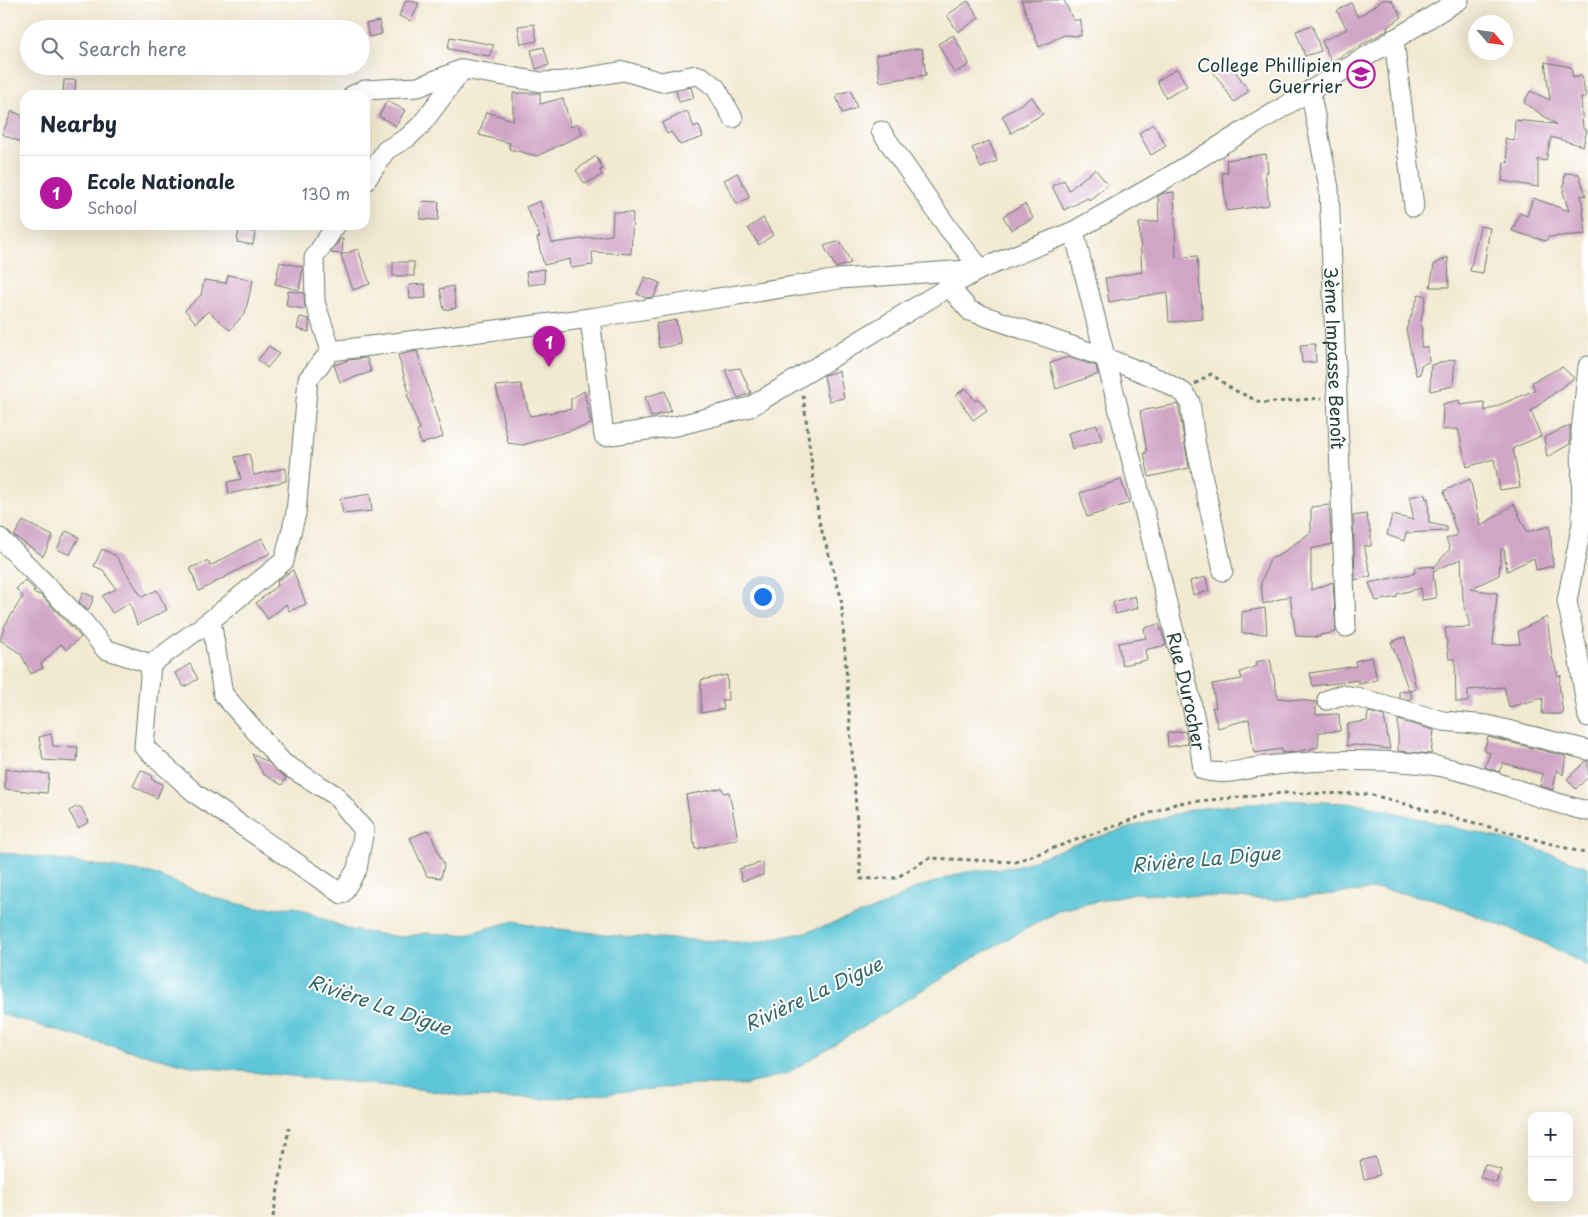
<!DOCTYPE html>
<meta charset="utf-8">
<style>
:root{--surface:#fff;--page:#f6f6f7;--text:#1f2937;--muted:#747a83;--line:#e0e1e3;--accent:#b5179e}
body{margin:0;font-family:"Playpen Sans",sans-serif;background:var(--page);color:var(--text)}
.controls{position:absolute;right:15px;bottom:15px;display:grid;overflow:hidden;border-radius:10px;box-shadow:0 5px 20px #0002}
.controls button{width:45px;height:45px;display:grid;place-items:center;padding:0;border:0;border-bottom:1px solid var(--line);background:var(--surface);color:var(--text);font:25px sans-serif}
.compass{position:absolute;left:1468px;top:15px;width:45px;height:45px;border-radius:50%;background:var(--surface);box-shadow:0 5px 20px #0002;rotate:118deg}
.you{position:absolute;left:762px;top:596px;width:18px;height:18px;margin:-12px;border:4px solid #fff;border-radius:50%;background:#1a73e8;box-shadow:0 0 0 8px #1a73e833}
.badge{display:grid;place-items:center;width:32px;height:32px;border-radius:50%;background:var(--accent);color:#fff;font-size:16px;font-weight:700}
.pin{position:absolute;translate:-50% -41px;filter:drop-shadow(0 1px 2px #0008)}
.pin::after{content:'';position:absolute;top:26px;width:18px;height:15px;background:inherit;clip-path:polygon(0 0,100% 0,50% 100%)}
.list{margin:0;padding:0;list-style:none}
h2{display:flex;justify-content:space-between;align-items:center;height:65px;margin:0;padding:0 20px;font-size:21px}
h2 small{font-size:16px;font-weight:400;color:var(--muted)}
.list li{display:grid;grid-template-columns:32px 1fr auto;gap:15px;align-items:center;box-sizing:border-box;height:75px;padding:0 20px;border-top:1px solid var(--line)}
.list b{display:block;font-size:19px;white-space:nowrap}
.list p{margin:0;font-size:16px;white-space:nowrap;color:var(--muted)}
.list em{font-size:16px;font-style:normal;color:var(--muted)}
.icon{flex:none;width:28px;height:28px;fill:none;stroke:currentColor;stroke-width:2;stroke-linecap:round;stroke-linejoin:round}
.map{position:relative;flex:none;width:1588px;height:1217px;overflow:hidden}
.search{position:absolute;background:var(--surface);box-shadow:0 5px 20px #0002;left:20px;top:20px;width:350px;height:55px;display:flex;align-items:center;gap:12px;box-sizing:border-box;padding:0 18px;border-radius:28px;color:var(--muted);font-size:19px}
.panel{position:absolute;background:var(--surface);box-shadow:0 5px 20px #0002;left:20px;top:90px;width:350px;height:140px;border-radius:15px}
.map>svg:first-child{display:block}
.water{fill:#5dc6d8;stroke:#3e8286}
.building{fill:#d0a5c6}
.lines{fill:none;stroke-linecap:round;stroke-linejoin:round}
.minor-casing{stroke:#69796b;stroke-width:21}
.path{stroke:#69796b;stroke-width:3;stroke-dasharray:4 4;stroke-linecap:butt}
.minor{stroke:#fff;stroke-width:19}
.labels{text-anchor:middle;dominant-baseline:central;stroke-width:4;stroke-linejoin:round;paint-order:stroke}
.poi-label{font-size:18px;fill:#1f3d34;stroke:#fff;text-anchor:end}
.street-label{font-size:18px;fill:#1f3d34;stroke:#fff}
.water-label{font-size:19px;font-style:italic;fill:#326665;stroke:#fff}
</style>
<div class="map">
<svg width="1588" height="1217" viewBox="0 0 1588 1217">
<rect width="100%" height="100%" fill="#fff"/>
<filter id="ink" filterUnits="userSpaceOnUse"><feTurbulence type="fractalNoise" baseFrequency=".02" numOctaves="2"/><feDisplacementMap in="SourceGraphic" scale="10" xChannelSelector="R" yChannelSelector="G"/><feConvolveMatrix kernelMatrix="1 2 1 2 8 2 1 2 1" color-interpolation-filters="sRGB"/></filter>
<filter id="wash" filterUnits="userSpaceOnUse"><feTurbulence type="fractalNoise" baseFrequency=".0096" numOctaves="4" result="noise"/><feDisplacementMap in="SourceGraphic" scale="20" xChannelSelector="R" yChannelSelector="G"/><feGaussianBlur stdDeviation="1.12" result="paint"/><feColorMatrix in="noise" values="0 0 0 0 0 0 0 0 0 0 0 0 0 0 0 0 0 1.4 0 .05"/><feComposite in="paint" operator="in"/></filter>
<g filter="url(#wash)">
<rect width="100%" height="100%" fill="#f2e9d1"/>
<!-- water -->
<polygon class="water" points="1283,800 1361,804 1525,845 1588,867 1588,966 1542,942 1434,899 1380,889 1277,900 1134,893 1060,910 977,956 788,1073 744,1085 693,1085 544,1099 468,1097 419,1089 191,1066 100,1043 0,1014 0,852 151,873 212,897 256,908 295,907 351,930 401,937 428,933 463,935 514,921 542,927 621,936 752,943 807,932 881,907 914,889 965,872 1015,867 1084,841 1193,809"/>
<g id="blocks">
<!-- building -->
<g class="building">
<polygon points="406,0 419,3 411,21 399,16"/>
<polygon points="1021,0 1064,0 1073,20 1081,20 1081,36 1064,35 1039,47"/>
<polygon points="1383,0 1391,0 1402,17 1387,27 1388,30 1386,31 1331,62 1322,41 1347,29 1337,11 1351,3 1358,17"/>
<polygon points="968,1 979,18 958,32 947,15"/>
<polygon points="379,21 382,34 369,37 366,24"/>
<polygon points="534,24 537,41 521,44 518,26"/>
<polygon points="1312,25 1321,51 1305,56 1296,31"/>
<polygon points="953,35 969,63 968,66 954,73 938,44"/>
<polygon points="450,37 494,45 489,56 448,49"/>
<polygon points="544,47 549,65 536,69 531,50"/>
<polygon points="922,48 926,75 880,82 876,55"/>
<polygon points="1227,59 1249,91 1234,102 1212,70"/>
<polygon points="1545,62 1571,67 1573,78 1582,76 1586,97 1581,98 1583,129 1587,130 1583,146 1551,137 1546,161 1538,159 1538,187 1502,181 1504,162 1508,163 1505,138 1514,141 1515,120 1556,124 1524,103 1530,91 1550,100"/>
<polygon points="1177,69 1187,86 1166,98 1157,81"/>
<polygon points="64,80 76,80 75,95 63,95"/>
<polygon points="691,87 694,98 679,102 676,90"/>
<polygon points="851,90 857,108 842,113 836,95"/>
<polygon points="513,93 540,93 540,104 563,98 571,127 577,123 583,134 537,156 509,149 510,143 479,135 486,112 513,120"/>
<polygon points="1032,97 1043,114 1011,133 1002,116"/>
<polygon points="387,101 405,110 396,126 379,116"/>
<polygon points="12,111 25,117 25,131 20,142 2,134"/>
<polygon points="687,111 694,127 699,125 703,137 680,145 671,132 667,134 662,123"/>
<polygon points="1153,124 1166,146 1151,155 1139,133"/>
<polygon points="989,141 997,161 981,168 972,148"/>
<polygon points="1266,154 1268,172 1265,172 1269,205 1227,211 1222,173 1228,173 1226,160"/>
<polygon points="596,156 603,169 600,170 602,175 585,184 576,170"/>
<polygon points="1095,169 1108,185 1089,200 1088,198 1064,210 1052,186 1064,180 1069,190"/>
<polygon points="737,173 750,197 737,204 724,180"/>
<polygon points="1565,173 1579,174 1586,196 1581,195 1586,234 1548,237 1546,241 1512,231 1520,213 1527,216 1533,198 1569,211 1563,192"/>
<polygon points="1174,192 1176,258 1197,256 1203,319 1169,322 1167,292 1109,302 1105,278 1142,272 1139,223 1159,221 1158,196 1164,193"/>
<polygon points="422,201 439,202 438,220 420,219"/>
<polygon points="540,201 552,243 612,235 613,212 633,213 631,254 592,252 593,265 571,268 570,259 544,265 537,238 540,237 526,207"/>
<polygon points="1025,204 1033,218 1011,230 1003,216"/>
<polygon points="763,218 773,235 759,245 748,228"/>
<polygon points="1480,226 1490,228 1483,273 1470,271"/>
<polygon points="239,229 255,232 253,245 237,242"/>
<polygon points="340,239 343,239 342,254 331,253"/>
<polygon points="840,241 851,263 836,268 824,246"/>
<polygon points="358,249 370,284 353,290 341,255"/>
<polygon points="1448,257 1449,287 1430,287 1434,265"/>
<polygon points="280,262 303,267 299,290 275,284"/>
<rect x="393" y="262" width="21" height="14"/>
<polygon points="544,269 545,283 528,285 526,272"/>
<polygon points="228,275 253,280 245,313 230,330 208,311 196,323 185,310 201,295 204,280 226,283"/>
<polygon points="645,277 660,283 654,297 646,298 637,294"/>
<polygon points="425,284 426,298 410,299 409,285"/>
<polygon points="453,286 456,308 444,310 440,289"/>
<polygon points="288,291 304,293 305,309 286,306"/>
<polygon points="1419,294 1426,296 1420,326 1422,327 1421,347 1428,347 1429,362 1421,365 1420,374 1416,375 1406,330"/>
<polygon points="300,317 309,319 309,332 297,329"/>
<polygon points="676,320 681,344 659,348 656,324"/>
<polygon points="1315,344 1316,362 1302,363 1300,345"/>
<polygon points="269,346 279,354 267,368 258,360"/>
<polygon points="417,351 443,437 421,444 417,431 420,430 407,394 409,393 398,355"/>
<polygon points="1068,357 1096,366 1098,374 1056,389 1050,363"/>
<polygon points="367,358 371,372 340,382 334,365 348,360"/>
<polygon points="1455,359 1453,386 1430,391 1431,365"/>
<polygon points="1562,367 1574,378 1531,411 1541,436 1513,448 1520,487 1500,490 1494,459 1467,467 1458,429 1442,430 1443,404 1459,400 1460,405 1484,402 1485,411 1535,390 1532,382"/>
<polygon points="740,368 751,393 738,398 725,370"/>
<polygon points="839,371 844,398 829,401 824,375"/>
<polygon points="521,384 530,416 571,409 571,399 584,391 591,424 523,445 508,443 496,386"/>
<polygon points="966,388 975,401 979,399 987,410 973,420 956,395"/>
<polygon points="665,391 671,411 651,417 645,397"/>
<polygon points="1178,404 1189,468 1149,477 1144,453 1147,452 1140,411"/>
<polygon points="1097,425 1102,440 1072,449 1068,433"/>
<polygon points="1570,425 1570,444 1547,457 1544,438"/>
<polygon points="249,454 254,475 286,468 286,481 229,494 227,482 241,479 235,457"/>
<polygon points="1470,479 1481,526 1514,504 1527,532 1550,526 1553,566 1536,570 1534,558 1507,571 1504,549 1501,549 1499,575 1470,589 1497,593 1493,645 1520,644 1518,631 1547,617 1552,657 1558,676 1561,675 1559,684 1563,714 1542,714 1543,698 1509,707 1504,687 1468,690 1468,702 1456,702 1455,659 1449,659 1445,628 1470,627 1463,599 1461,559 1433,571 1436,598 1422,600 1421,588 1397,594 1397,597 1376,601 1369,583 1415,573 1414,568 1433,566 1433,568 1450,549 1446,539 1457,535 1444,491"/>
<polygon points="1121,480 1129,503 1087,517 1080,493"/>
<polygon points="370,494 372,511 343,514 340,499"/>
<polygon points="1425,494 1426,499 1428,498 1429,523 1447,527 1447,531 1406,533 1404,541 1387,535 1392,515 1414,520 1409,497"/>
<polygon points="1329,505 1332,544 1311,549 1311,590 1333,582 1336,632 1320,635 1320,637 1296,636 1290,596 1263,604 1261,583 1270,559 1278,556 1311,532 1311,507"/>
<polygon points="1366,514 1371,533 1371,546 1364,546 1371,576 1355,580 1353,516"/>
<polygon points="23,521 53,536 43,556 14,536"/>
<polygon points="66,531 79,537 70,555 57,549"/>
<polygon points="262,538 270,553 199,591 190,568 208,561 210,566"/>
<polygon points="102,549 116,556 142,597 157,590 167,610 137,625 130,603 112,613 102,596 116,589 103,570 94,566"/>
<polygon points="293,570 306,604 289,611 286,604 268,619 256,603 278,585 277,581"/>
<polygon points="1206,577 1209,591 1193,595 1190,581"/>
<polygon points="25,580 35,590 33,592 42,596 81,637 66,650 61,644 41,664 43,668 31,674 21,654 0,640 5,625 23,596 16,589"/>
<polygon points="83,592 94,597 88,611 79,602"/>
<polygon points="1135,596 1138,608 1116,614 1113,602"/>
<polygon points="1265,608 1267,634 1242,633 1242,612"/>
<polygon points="1159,624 1166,645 1145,650 1147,660 1122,665 1118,643 1146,638 1144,628"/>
<polygon points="1405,637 1416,689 1409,691 1391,642"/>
<polygon points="1372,657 1377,680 1359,684 1359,680 1313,686 1310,673 1356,666 1355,661"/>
<polygon points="1270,659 1278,698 1316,702 1316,715 1339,714 1340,731 1319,732 1318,747 1295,752 1282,753 1282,749 1254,753 1249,719 1218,728 1212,707 1216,708 1212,684 1242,679 1240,672 1257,666 1256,662"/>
<polygon points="190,664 198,679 184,687 175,673"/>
<polygon points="727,675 728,700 722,700 724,709 701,713 701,680"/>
<polygon points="1399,691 1411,692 1411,700 1399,697"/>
<polygon points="1368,712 1384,716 1390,749 1356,745 1347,746 1347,724 1367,721"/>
<polygon points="1398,720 1434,730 1431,754 1398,751"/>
<polygon points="1185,731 1188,744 1168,747 1167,733"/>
<polygon points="51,734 53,746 78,747 77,762 43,760 39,737"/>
<polygon points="1488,737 1566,756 1563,775 1557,769 1553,790 1540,786 1543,774 1503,763 1499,772 1485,767 1490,753 1484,751"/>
<polygon points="252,754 268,762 286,778 282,785 263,774"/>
<polygon points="1586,761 1588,761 1588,777 1576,789 1567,779"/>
<polygon points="5,769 49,774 47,793 5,789"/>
<polygon points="141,770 153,776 151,779 163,784 157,798 133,786"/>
<polygon points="722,788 724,793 729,792 738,839 695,849 686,795"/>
<polygon points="76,807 81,807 89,822 78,828 69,811"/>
<polygon points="429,830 444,865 441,878 427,876 410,838"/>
<polygon points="763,862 763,875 742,881 739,869"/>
<polygon points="1375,1157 1380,1175 1364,1179 1360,1161"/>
<polygon points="1485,1164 1501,1170 1496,1183 1480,1177"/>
</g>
</g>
</g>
<g filter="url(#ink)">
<use href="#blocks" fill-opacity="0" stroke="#69796b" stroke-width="1"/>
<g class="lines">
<!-- minor casing -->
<g class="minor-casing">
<g id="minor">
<polyline points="1394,39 1414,207"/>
<path id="s1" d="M1310,90l19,98 17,439"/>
<polyline points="353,95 365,90 418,87 463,69 541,82 565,81 624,71 661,82 696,75 702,77 716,88 733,118"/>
<polyline points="881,131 948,228 981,269"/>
<polyline points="365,182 386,150 407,138 421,125 463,69"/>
<path id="s2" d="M1074,231c29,122 62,242 91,364 14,58 31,116 38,175 24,7 40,-2 64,-4 48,-6 100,-7 148,-3 60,5 115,36 173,48"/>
<polyline points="949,287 970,311 1104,357 1161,380 1184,393 1190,402 1195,441 1223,571"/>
<polyline points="590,318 604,436 676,426 750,407 949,287 981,269 1074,231 1157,184 1459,0"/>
<polyline points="331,351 315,302 314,258 336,225"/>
<polyline points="1588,366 1581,432 1582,523 1567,601 1578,655 1588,717"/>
<polyline points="0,538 85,624 105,649 151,664"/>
<polyline points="211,620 151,664 144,747 196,794 342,894 357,869 364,830 335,795 283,763 223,694 211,620 284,561 296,513 308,379 331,351 590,318 839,279 981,269"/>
<polyline points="1327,700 1341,695 1356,697 1443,721 1487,725 1588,750"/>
</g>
</g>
<!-- path -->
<g class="path">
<polyline points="1195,384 1211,374 1232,389 1262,403 1322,398"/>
<polyline points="803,395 819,521 841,597 861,879 896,878 929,858 1015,862 1178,803 1283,793 1369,794 1588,854"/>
<polyline points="273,1217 289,1128"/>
</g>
<!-- minor -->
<use href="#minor" class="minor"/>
</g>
</g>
<!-- icons -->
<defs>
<g id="school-ring" transform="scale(1.4375)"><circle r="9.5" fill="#fff" stroke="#b5179e" stroke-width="1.5"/><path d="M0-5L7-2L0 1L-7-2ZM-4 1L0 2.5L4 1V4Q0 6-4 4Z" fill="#b5179e"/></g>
</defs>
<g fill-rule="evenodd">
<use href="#school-ring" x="1361" y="74"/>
</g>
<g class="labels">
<!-- poi labels -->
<g class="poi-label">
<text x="1342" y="64">College Phillipien<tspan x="1342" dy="21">Guerrier</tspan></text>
</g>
<!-- street labels -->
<g class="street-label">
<text stroke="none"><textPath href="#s1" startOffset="270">3ème Impasse Benoît</textPath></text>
<text stroke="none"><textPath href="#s2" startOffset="474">Rue Durocher</textPath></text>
</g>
<!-- water labels -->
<g class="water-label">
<text transform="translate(1206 858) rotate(-5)">Rivière La Digue</text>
<text transform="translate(813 993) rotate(-25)">Rivière La Digue</text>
<text transform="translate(380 1004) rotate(19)">Rivière La Digue</text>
</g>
</g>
</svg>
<div class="controls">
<button>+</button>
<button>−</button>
</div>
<svg class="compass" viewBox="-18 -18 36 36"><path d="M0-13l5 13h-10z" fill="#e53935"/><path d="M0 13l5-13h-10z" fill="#747a83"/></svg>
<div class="you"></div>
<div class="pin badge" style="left:549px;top:367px">1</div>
<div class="search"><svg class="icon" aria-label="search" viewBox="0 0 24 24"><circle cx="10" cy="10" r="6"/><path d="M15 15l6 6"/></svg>Search here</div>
<section class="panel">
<h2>Nearby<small></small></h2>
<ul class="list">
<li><span class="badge">1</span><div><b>Ecole Nationale</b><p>School</p></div><em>130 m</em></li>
</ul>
</section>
</div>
